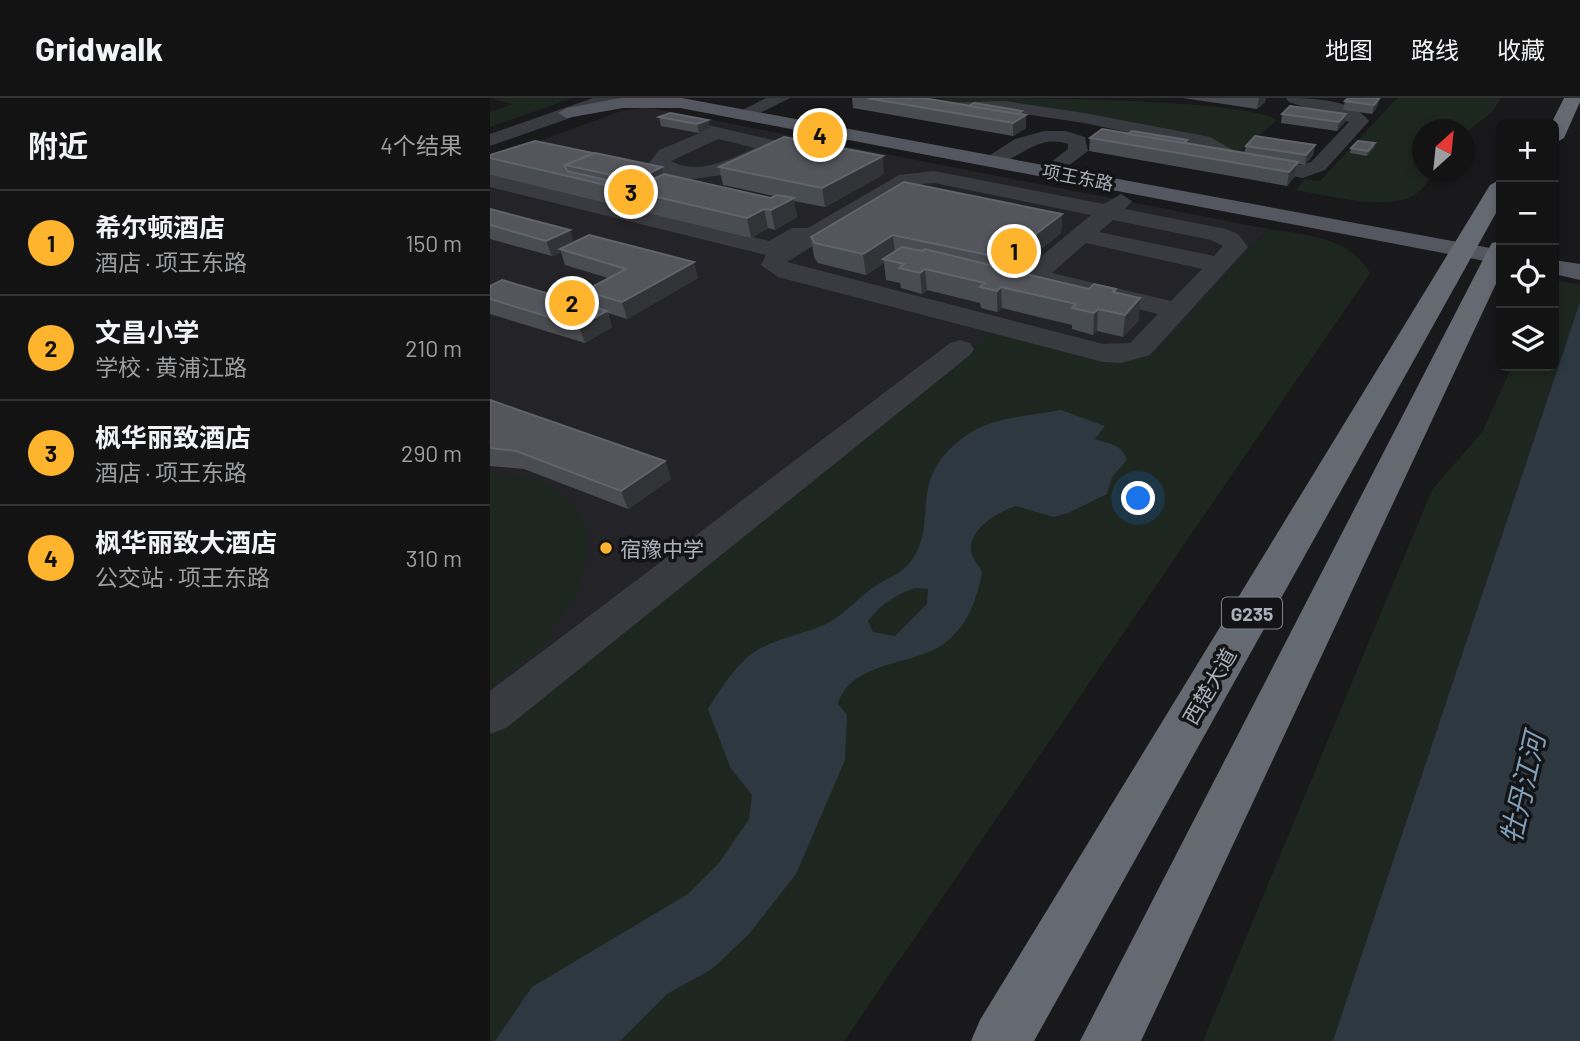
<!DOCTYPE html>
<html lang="zh">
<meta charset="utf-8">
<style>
:root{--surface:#131314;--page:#202022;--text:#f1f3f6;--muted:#9d9ea0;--line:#323234;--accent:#ffb42d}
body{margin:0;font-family:Barlow,"Noto Sans SC",sans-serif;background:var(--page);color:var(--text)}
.controls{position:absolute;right:21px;top:21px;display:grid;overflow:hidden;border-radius:10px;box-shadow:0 4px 10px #0003}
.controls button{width:63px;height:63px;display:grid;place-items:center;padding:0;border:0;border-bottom:2px solid var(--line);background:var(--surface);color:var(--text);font:35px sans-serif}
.compass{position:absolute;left:922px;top:21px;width:63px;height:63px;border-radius:50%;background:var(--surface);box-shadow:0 4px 10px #0003;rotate:27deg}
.you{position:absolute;left:649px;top:401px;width:24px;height:24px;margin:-18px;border:5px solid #fff;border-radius:50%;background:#1a73e8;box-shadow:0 0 0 10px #1a73e833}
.badge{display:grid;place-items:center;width:46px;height:46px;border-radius:50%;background:var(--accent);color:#111;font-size:23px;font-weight:700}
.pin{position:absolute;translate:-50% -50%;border:4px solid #fff;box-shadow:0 2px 7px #0006}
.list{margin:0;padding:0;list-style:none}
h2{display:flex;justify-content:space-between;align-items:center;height:91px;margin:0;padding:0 28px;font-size:30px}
h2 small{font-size:23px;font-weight:400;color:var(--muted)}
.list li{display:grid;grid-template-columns:46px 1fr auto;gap:21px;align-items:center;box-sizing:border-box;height:105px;padding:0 28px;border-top:2px solid var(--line)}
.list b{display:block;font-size:26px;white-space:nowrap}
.list p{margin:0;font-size:23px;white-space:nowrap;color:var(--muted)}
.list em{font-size:23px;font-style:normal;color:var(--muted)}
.icon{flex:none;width:38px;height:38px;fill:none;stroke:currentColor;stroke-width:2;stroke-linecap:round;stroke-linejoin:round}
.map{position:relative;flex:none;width:1090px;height:943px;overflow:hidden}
header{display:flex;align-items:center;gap:42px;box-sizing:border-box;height:98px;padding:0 35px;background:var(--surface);border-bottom:2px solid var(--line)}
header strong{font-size:33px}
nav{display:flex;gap:38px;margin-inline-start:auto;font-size:24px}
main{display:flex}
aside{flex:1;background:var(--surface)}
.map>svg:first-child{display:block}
.built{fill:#242428}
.green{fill:#1e271f}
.water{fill:#2d3841;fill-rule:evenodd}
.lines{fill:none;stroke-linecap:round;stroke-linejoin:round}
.minor{fill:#393b41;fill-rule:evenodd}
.major{fill:#555760;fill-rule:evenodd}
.highway{fill:#656972;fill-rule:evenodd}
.wall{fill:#494c50}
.shaded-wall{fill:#323336}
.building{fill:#54565c;stroke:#61646b;stroke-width:2}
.poi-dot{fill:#ffb42d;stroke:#141416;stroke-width:2.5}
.labels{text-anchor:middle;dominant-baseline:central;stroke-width:7;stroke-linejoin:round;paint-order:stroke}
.far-street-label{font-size:18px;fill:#aab0bc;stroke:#141416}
.shield{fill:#141416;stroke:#7d818a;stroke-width:2}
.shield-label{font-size:19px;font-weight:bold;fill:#aab0bc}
.poi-label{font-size:21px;fill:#aab0bc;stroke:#141416;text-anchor:start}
.street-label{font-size:21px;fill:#aab0bc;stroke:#141416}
.near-water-label{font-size:28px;font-style:italic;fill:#7e9fb9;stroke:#141416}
</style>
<header>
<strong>Gridwalk</strong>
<nav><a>地图</a><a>路线</a><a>收藏</a></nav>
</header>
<main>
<aside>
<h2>附近<small>4个结果</small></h2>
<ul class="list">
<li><span class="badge">1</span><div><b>希尔顿酒店</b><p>酒店 · 项王东路</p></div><em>150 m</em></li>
<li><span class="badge">2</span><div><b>文昌小学</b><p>学校 · 黄浦江路</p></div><em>210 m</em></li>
<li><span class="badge">3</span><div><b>枫华丽致酒店</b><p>酒店 · 项王东路</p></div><em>290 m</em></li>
<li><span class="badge">4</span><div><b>枫华丽致大酒店</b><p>公交站 · 项王东路</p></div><em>310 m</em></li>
</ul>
</aside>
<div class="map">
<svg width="1090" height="943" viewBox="0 0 1090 943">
<rect width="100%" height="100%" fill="#19191b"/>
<!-- built -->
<polygon class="built" points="156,9 778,131 667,255 642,261 0,636 0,61 131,13"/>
<!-- green -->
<g class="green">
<polygon points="0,0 83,0 0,29 0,14 23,6"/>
<path d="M456,0c57,0 296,0 331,22l-37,32 -247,-50 -57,1z"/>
<path d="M907,0h104l-9,14 -27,21 -1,-3h-42v42h13c-5,6 -11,16 -18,21 -27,20 -90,2 -121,-3l9,-11 15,2z"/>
<path d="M778,131c39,7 80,7 102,44l-526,768h-354v-307l508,-406 134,31 25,-6z"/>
<polygon points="1064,182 1090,187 1090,943 713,943 942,392 993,333 1022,268 1064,268"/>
<path d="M0,374c73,3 116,42 89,116 -5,15 -21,31 -31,45l6,3 -64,52z"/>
</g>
<!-- water -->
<g class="water">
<polygon points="1090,204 1090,943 843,943"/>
<path d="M571,312l44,16 -10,13c14,5 27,5 32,21l-15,17 -5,17 -39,19 -14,4 -38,-11c-19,6 -54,27 -43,51 2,5 7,10 9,15 -5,28 -15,56 -40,73 -31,21 -91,16 -104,59l9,11 -2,45 -49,114 -47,60 -37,35 -45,25 -47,47h-125l37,-54 156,-93 31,-31 30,-44 3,-24 -22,-28 -22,-58c12,-20 30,-48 51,-60 20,-11 44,-15 65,-24 18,-8 34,-27 51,-39 9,-6 23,-11 31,-19 38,-41 -4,-85 58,-130 26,-20 66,-21 97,-27zM426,490l12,1 -1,15 -32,32 -22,-4 -5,-11c12,-16 29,-28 48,-33z"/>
</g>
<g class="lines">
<!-- minor -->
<g class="minor">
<polygon points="103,0 129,0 126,4 0,48 0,36"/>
<polygon points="276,0 300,0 258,21 246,21 243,17"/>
<path d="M384,0h37l25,5 69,-2 79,12 126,24 30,17 61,11 10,-3 38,-40 -60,-20 -3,-4c26,0 66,1 83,23l-44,49 -22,8 -76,-15 -23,-15 -120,-25 -79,-12 -69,2 -59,-11z"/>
<path d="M218,27l121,28 3,4 -10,6 -46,-11 -54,23 -36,5 -21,-5 -16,-12 10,-13 41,-17 1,-6zM228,41l37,9c-25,11 -57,28 -84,13z"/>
<path d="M554,33h22l19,6 3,14 -33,25 -7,2 -10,-6 30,-23v-5c-31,-11 -49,16 -77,23l-10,-6 34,-22z"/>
<path d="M444,73l170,33 17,-10 11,7 -7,8 101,20 12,5 10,13 -98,108 -29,8 -18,-1 -325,-85 -17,-12 5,-10 -276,-68v-12l279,66 23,-13h16l91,-53zM444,85l157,32 -65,54 -4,5 6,8 130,32 -28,29 -27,1 -316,-82 124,-77zM623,122l98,20 12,6 -9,10 -115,-24zM596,145l116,26 -31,32 -119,-28z"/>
<polygon points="470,242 480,245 484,251 480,257 16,630 0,636 0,593 460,245"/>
</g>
<!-- major -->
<g class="major">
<polygon points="131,0 192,0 1011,152 1011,166 190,10 133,10 77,20 68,15 77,10"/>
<polygon points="1064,162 1090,166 1090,182 1064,176"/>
</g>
<!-- highway -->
<g class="highway">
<polygon points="1074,0 1090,0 1090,4 1074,40 1064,46 1064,26 1061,26"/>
<polygon points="1011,81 1011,106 544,943 481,943 490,922 1000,87"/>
<polygon points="1011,143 1011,175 651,943 590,943 999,150 1002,145"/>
</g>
</g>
<!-- wall -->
<g class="wall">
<polygon points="362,0 433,0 532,17 536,30 523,38 363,10"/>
<polygon points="693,0 776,0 775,4 767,11"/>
<polygon points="889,1 887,9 882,16 853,12 855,3"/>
<polygon points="792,16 856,16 855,24 847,33 791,25"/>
<polygon points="169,19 218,22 220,30 209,35 171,28"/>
<polygon points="638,36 697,42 697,46 754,55 756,48 825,47 823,57 815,67 808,66 805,78 797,88 599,53 600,40"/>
<polygon points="885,45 884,50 877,58 860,55 861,50"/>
<polygon points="103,55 172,69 174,76 281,100 284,98 233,87 229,69 394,76 335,109 304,103 307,119 285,132 278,130 261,140 0,77 0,57"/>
<polygon points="0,111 84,144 208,180 137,221 118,215 122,229 95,245 0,216 0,188 102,208 98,194 118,180 75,167 71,154 62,158 0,141"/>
<polygon points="572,116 571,135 527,170 530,171 530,175 599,191 626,191 626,195 649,222 633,239 607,233 603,237 582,231 582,227 512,210 507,214 491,210 490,205 437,192 432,196 411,190 410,185 396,182 394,165 376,177 328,165 324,159 321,139"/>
<polygon points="0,302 175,363 181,381 138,411 34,371 0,368"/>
</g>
<!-- shaded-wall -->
<g class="shaded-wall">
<polygon points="769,0 776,0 775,4 767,11"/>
<polygon points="889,1 887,9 882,16 884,7"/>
<polygon points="532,13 532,19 536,17 536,30 523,38 523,19"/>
<polygon points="856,16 855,24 847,33 849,24"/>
<polygon points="218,22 220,30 209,35 207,26"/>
<polygon points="885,45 884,50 877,58 878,53"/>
<polygon points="825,47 823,57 815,67 816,57"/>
<polygon points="393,58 394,76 335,109 332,90"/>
<polygon points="808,64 805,78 797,88 799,74"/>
<polygon points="172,69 179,94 148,95 144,82"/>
<polygon points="304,100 307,119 285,132 281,112"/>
<polygon points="274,111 278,130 261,140 257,120"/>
<polygon points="572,116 571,135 522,174 504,178 503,158"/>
<polygon points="80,132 85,147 70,151 71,154 62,158 56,143"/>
<polygon points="403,137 405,157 393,161 394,165 376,177 373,156"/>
<polygon points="204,164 208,180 137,221 132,204"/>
<polygon points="435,171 437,192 432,196 430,175"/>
<polygon points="511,189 512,210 507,214 507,193"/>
<polygon points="650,200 649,222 633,239 635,217"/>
<polygon points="608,211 607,233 603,237 604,215"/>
<polygon points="117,213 122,229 95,245 89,228"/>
<polygon points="175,363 181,381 138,411 131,393"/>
</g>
<!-- building -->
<g class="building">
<polygon points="377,0 433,0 536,17 523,25"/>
<polygon points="858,0 883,0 889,1 884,7 855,3"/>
<polygon points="484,5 532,13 528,16 479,8"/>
<polygon points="800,8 856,16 849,24 792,16"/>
<polygon points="180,15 218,22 207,26 169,19"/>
<polygon points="612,31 808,64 799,74 600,40"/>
<polygon points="642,33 697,42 694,45 638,36"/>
<polygon points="765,38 825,47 816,57 756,48"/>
<polygon points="294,39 393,58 332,90 229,69"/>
<polygon points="45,43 103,55 75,67 77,73 146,89 174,76 281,100 287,97 304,100 281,112 274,111 257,120 0,60 0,57"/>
<polygon points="868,43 885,45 878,53 861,50"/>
<polygon points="105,55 172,69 144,82 75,67"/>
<polygon points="414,84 572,116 522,154 503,158 403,137 373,156 325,145 321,139"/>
<polygon points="0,111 80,132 56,143 0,127"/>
<polygon points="99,137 204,164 132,204 98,194 98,191 136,171 70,151"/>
<polygon points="412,149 432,153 435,151 512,170 514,168 530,171 527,174 599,191 604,186 626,191 623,194 650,200 635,217 608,211 604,215 582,210 586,206 511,189 507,193 490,189 495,185 435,171 430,175 409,170 414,166 393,161"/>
<polygon points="12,182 117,213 89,228 0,201 0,188"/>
<polygon points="0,302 175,363 131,393 26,353 0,350"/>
</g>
<!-- markers -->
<circle class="poi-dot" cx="116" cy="450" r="7"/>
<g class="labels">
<!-- far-street labels -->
<g class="far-street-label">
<text transform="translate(588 79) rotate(11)">项王东路</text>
</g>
<!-- shield labels -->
<rect class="shield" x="732" y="499.5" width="60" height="31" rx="5"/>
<g class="shield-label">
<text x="762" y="515">G235</text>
</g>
<!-- poi labels -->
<g class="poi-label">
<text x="130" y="450">宿豫中学</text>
</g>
<!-- street labels -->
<g class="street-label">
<text transform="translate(719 588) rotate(-60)">西楚大道</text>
</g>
<!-- near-water labels -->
<g class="near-water-label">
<text transform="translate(1032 690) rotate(-77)">牡丹江河</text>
</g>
</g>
</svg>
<div class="controls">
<button>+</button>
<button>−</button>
<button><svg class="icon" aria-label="locate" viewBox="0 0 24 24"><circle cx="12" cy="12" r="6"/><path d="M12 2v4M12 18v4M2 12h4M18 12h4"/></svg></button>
<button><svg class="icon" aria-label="layers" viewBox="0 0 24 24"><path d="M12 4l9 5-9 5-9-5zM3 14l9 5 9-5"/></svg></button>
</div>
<svg class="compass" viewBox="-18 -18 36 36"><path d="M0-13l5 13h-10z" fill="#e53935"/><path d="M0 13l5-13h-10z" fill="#9d9ea0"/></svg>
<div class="you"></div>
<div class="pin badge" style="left:524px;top:153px">1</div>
<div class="pin badge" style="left:82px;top:205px">2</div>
<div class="pin badge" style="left:141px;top:94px">3</div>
<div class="pin badge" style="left:330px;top:37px">4</div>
</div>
</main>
